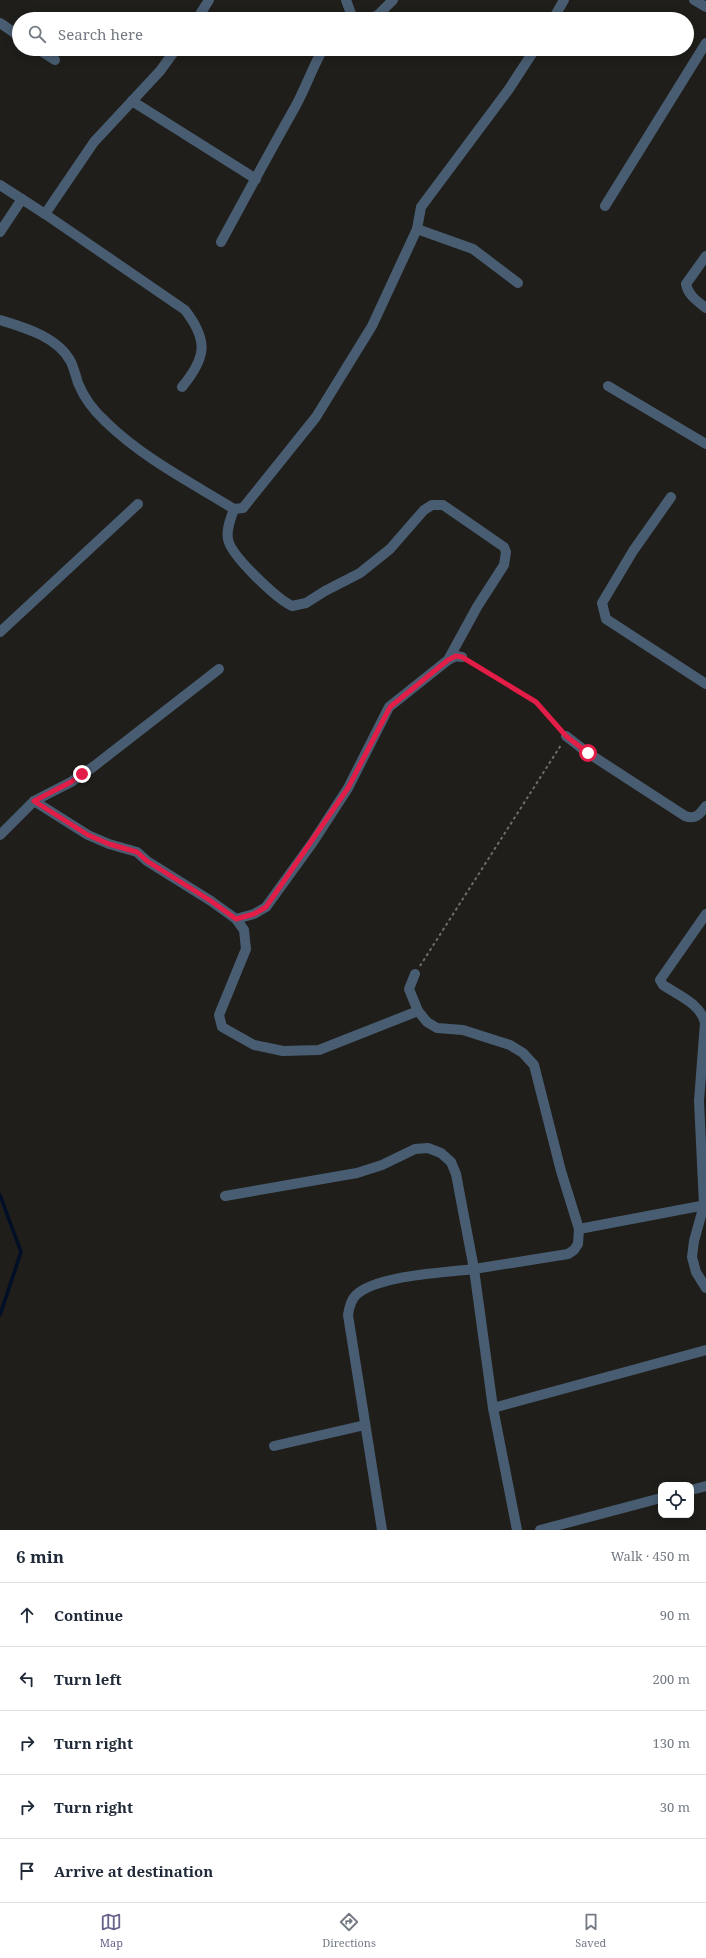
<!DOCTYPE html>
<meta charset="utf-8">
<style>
:root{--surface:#fff;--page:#f2f2f3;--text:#1f2937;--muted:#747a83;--line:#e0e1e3;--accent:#68628c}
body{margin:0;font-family:"Noto Serif",serif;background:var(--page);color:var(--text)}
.controls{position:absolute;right:12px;bottom:12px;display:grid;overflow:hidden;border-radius:8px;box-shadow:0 2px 10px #0003}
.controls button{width:36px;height:36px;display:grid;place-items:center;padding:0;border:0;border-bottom:1px solid var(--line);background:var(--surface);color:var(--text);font:20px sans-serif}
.stop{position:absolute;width:12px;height:12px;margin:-9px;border:3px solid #e11d48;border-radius:50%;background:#fff}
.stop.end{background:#e11d48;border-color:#fff;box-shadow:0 1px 4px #0008}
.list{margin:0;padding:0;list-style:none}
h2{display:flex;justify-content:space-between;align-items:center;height:52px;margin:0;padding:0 16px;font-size:17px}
h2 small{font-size:13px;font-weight:400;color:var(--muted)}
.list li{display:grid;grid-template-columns:26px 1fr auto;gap:12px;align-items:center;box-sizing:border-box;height:64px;padding:0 16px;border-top:1px solid var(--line)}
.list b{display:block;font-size:15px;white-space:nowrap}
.list em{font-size:13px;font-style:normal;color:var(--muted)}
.icon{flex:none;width:22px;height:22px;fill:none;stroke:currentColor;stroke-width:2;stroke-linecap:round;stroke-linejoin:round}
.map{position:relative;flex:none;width:706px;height:1530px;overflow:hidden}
.search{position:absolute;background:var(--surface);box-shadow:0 2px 10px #0003;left:12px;right:12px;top:12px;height:44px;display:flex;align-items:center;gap:10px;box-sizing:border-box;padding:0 14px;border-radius:22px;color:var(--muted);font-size:15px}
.sheet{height:372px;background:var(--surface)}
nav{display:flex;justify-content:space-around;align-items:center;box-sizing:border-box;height:56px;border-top:1px solid var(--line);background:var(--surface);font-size:11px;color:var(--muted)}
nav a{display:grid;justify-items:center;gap:2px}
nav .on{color:var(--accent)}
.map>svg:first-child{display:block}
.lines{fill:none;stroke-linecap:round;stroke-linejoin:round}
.stream{stroke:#000e26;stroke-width:3.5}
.path{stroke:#6e6d69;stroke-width:2;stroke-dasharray:3 3;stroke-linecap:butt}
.minor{stroke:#495d72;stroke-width:10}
.route{stroke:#e11d48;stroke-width:5}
</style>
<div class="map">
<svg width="706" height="1530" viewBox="0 0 706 1530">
<rect width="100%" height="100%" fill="#1f1e1a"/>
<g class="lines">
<!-- stream -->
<polyline class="stream" points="0,1195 21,1252 0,1315"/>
<!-- path -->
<g class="path">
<polyline points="472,663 536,702 560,729"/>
<polyline points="420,966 561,745"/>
</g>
<!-- minor -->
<g class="minor">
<polyline points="346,0 353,19"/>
<polyline points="694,0 706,7"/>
<polyline points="197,19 209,0"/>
<polyline points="370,19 379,14 393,0"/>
<polyline points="553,19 564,0"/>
<polyline points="0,23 19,36"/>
<polyline points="38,49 55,60"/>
<polyline points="132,101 256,179"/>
<path d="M0,185l45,29 140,96c24,31 21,48 -3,77"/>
<polyline points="605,206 706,43"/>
<polyline points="45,214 94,142 160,71 176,49"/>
<polyline points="417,229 473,249 518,283"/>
<polyline points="0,232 22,199"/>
<path d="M221,242c24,-44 48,-89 73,-133 11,-19 18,-41 29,-60"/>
<path d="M706,256l-20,28c2,11 11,17 20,24"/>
<path d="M0,320c26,8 58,17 71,42 3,7 5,14 7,21 6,15 16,28 28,39 37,36 84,60 128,87l9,-1 73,-91 56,-91 45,-97 4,-22 88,-118 26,-40"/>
<polyline points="608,386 706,444"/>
<polyline points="671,497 633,551 602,603 606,619 706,684"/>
<path d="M234,509c-3,9 -8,20 -6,30 2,16 49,60 64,67l14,-3 19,-12 35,-18 30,-24 34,-39 8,-5h11l61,42 2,5 -2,13 -27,42 -29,53"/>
<polyline points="0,632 138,504"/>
<path d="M566,736l22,17 97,63c11,4 15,-2 21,-10"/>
<polyline points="34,801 88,835 109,844 137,852 147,861 211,901 236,919 244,930 246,949 219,1015 222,1027 254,1045 283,1051 319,1050 418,1011"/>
<polyline points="0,835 34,801 71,782 93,767 219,669"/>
<path d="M706,914l-46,66 3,5c15,10 38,19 42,38l-6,78 5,104 -10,36 -2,16 4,15 10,16"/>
<polyline points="236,919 254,914 266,907 313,842 348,788 389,707 448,660 456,656 462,657"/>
<polyline points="415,974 409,989 418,1011 427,1022 437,1028 463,1030 510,1045 523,1053 534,1065 561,1171 579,1229 578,1244 574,1250 568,1254 474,1269 493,1408 517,1530"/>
<path d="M225,1196l132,-23 25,-8 33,-16 13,-1 13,5 10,9 5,12 18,95c-30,4 -97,6 -118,26 -5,5 -7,13 -8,20l34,215"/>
<polyline points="579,1229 706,1205"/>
<polyline points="493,1408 706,1350"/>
<polyline points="274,1446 365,1425"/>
<polyline points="691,1490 706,1486"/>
<polyline points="540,1530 661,1498"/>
</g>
</g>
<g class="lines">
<!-- route -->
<polyline class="route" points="82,774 71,782 34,801 88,835 109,844 137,852 147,861 211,901 236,919 254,914 266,907 348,788 390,707 448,660 456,656 462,657 536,702 566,736 588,753"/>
</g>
</svg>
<div class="controls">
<button><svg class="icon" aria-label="locate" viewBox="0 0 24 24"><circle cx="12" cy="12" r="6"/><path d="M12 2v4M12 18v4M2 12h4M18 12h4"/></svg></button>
</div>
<div class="stop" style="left:588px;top:753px"></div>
<div class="stop end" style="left:82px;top:774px"></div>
<div class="search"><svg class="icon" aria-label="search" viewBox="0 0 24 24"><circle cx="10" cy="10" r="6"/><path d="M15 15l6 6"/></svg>Search here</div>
</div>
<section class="sheet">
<h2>6 min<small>Walk · 450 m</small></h2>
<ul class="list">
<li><svg class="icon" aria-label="ahead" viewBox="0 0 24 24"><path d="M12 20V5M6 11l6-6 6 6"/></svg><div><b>Continue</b></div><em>90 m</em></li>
<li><svg class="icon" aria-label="left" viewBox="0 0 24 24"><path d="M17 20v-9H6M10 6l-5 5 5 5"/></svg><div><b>Turn left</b></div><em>200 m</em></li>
<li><svg class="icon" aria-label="right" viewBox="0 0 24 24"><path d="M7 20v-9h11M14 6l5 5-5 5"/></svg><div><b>Turn right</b></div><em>130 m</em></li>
<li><svg class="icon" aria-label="right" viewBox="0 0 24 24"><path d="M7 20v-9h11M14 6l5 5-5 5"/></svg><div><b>Turn right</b></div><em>30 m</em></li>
<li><svg class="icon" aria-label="arrive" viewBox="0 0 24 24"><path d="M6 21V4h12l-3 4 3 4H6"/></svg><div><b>Arrive at destination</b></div></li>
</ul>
</section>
<nav>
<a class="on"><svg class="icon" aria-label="map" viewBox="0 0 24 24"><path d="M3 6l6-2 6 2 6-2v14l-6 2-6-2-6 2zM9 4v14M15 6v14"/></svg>Map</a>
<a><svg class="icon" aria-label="directions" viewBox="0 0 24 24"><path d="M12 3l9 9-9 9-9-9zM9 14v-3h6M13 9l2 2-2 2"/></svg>Directions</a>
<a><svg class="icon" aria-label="saved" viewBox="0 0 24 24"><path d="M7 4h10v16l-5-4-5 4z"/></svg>Saved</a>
</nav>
